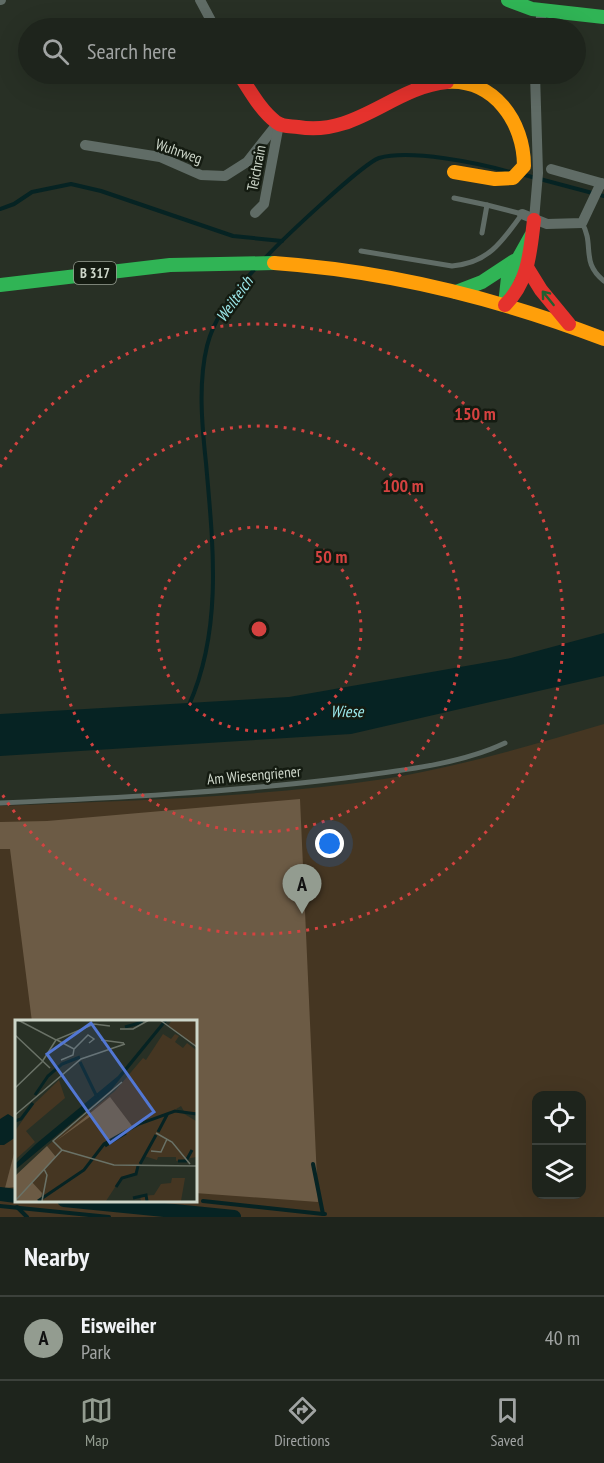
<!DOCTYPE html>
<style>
:root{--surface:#1e241c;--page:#2b3029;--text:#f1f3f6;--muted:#a1a4a3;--line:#3c413b;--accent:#939c90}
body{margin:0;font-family:"PT Sans Narrow",sans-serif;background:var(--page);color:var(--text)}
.controls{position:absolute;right:18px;bottom:18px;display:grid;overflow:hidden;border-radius:12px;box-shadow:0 6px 24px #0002}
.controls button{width:54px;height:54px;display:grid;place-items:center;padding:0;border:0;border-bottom:2px solid var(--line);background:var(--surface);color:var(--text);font:30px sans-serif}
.you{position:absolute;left:330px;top:844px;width:21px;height:21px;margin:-15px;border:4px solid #fff;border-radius:50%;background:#1a73e8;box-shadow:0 0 0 9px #1a73e833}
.badge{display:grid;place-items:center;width:39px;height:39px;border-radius:50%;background:var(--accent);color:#111;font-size:20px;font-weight:700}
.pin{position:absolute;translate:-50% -50px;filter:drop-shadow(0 2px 3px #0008)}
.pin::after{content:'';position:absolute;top:32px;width:21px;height:18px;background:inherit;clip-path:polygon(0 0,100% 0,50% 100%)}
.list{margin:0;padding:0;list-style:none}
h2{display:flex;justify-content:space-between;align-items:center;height:78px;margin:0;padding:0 24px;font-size:26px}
h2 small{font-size:20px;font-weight:400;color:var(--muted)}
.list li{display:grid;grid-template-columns:39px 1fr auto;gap:18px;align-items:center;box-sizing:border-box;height:84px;padding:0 24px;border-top:2px solid var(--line)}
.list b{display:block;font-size:22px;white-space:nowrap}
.list p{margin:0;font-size:20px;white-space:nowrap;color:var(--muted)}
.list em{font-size:20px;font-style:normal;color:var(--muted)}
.icon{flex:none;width:33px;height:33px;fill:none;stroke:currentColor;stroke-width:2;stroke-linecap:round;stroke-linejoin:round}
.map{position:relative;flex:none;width:604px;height:1217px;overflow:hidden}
.search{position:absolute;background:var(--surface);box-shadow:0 6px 24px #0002;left:18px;right:18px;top:18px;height:66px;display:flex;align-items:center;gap:15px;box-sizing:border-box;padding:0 21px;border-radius:33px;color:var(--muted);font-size:22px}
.sheet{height:162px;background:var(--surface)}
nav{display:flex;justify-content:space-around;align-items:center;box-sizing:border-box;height:84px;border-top:2px solid var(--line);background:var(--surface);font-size:16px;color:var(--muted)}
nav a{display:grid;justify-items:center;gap:3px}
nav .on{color:var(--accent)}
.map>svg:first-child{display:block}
.green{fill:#453622;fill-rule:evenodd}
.forest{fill:#6c5b45}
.water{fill:#062323}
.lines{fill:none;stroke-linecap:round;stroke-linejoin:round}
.stream{stroke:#062323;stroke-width:4}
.canal{stroke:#062323;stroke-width:14}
.lane{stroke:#606c66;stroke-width:5}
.street{stroke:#606c66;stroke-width:10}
.fast{stroke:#30b455;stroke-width:14}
.slow{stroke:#ff9f0a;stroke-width:14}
.jam{stroke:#e5322d;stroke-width:14}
.oneway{stroke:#216030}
.ring{fill:none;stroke:#d54240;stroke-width:3;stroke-dasharray:3 6}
.labels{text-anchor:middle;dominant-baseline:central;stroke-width:5;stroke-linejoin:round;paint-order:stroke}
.shield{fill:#141b11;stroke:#969e92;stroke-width:1.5}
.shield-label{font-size:14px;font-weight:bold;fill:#cdd6c9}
.street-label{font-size:15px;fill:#cdd6c9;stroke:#141b11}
.water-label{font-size:16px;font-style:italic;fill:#9be7e9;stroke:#141b11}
.inset-river{fill:none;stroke:#062323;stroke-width:3}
.inset-road{fill:none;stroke:#6a7267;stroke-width:1.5}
.view{fill:#5277d4;fill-opacity:0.15;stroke:#5277d4;stroke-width:3}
.inset-edge{fill:none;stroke:#cdd6c9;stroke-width:3}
.centre{fill:#d54240;stroke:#141b11;stroke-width:3}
.ring-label{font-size:18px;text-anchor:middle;font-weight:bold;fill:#d54240;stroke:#141b11;stroke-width:5;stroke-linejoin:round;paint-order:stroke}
</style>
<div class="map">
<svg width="604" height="1217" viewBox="0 0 604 1217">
<rect width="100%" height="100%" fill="#283025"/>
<!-- green -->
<path class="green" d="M604,724v493h-604v-411c128,-6 258,-8 384,-27 75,-12 148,-34 220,-55zM16,1022h179v178h-179zM536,1096h46v98h-46z"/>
<!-- forest -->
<g class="forest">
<polygon points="300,799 318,1202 195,1193 195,1022 32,1022 10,849 0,849 0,822 47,821"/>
<polygon points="16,1146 16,1187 5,1188"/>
</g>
<!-- water -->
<g class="water">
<polygon points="604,633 604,676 351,734 0,756 0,714 289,697 511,658"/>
<polygon points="8,1114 16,1119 16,1137 4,1145 0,1145 0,1119"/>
</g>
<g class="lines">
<!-- stream -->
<g class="stream">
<polyline points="521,174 604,196"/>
<polyline points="0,209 14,204 32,192 71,184 101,191 233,236 282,241"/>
<path d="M266,257c16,-17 96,-93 113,-99 32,-9 99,5 131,14"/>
<path d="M189,705c34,-76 24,-161 17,-242 -4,-37 -8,-80 1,-117 7,-28 29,-57 48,-77"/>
<polyline points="313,1164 323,1214 325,1214"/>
<polyline points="203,1201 323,1214"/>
<polyline points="0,1206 109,1217"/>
<polyline points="17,1207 27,1217"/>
</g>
<!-- canal -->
<g class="canal">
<polyline points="0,1194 16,1196"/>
<polyline points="64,1200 234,1217"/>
</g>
<!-- lane -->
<g class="lane">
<polyline points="454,198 487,205"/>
<path d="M582,223c13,22 -2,39 22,58"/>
<path d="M361,251l91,15c36,-3 50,-24 70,-52l-35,-9 -5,28"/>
<path d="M0,803c115,-5 231,-11 345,-25 51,-7 114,-13 160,-35"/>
</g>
<!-- street -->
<g class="street">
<polyline points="0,0 1,0"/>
<polyline points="200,0 215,28"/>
<polyline points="539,28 542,12"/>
<polyline points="85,145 160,157 201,175 225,176 247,162 277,124"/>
<polyline points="551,169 604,184"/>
<polyline points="255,213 264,204 279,124"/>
<polyline points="522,214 547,224 582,223 601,183"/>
<polyline points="534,220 538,173 535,74"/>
</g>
<!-- fast -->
<g class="fast">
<polyline points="508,0 532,9 604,17"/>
<polyline points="0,285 170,265 274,263"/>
<polyline points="456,292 482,282 514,261"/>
<polyline points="505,305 508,277 531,236"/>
</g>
<!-- slow -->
<g class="slow">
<path d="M447,82c47,-3 77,40 77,84l-11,12 -18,1 -41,-7"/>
<path d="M274,263c115,8 223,35 330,76"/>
</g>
<!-- jam -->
<g class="jam">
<path d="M239,74c11,16 21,36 37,48 6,5 14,4 22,5 58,10 95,-40 149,-45"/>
<polyline points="528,269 541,290 569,324"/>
<path d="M505,305c24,-24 25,-53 29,-85"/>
</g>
</g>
<!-- one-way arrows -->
<defs><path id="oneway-shaft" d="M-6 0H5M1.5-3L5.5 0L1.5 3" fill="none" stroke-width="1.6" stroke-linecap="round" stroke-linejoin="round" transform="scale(1.5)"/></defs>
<use class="oneway" href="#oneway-shaft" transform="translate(548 298) rotate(-129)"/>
<!-- distance rings -->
<g class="ring">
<circle cx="259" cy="629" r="102"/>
<circle cx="259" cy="629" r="203"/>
<path d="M0 467A305 305 0 1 1 0 791"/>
</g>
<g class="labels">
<!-- shield labels -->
<rect class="shield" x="74" y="262" width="42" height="22" rx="4.5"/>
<g class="shield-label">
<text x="95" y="273">B 317</text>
</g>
<!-- street labels -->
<g class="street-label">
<text transform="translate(179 151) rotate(19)">Wuhrweg</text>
<text transform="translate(256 168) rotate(-79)">Teichrain</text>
<text transform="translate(254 775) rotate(-5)">Am Wiesengriener</text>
</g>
<!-- water labels -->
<g class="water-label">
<text transform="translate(234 299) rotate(-55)">Weilteich</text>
<text x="347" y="711">Wiese</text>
</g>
</g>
<!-- overview -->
<g transform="translate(15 1020)">
<rect width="182" height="182" fill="#283025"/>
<path d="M157,0h24v27l-28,-21zM148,14l8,5 4,-5 4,2 -4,6 8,6 4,-5 9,7v62l-11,1 -4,-7 -5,3 20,12v36l-20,4v-4h-18l-1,3 -13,-4 -9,17 -14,5 -15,23h-64l1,-6 -11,-13 24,-25 -9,-11 68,-55 28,-33 3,2zM44,60l6,18 -39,33 9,11 -20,18v-29l19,-27zM157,158h13l-4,23h-40l-1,-5 14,-1 7,-11 10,-1z" fill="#453622"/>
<path d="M95,77l22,29 -24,15 -17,-25 -35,25zM32,126l9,11 -24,25 10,11 -1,8h-26v-25z" fill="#6c5b45"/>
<path d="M149,0h4l-57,70 -96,80v-6l22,-21 81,-67z" fill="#062323"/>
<path class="inset-river" d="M110,7l18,-5M65,42l17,35M20,75l13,-19 14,-12 18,-7M0,101l6,-2 12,-16M143,112l10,-19M90,126l21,-13M163,141h8l6,-11M125,144l16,-29M101,167l6,-9 14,-4 2,-8M118,178l13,-3 1,6M23,181l46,-31 20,-26 35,-20 36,-13 22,3"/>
<path class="inset-road" d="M3,0l38,20 38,-16 16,2M145,0l37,27M105,9h13l16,-9M0,15l35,33M42,20l17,9 14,-14 6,4 -5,4M86,20l23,3M46,40l12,-5 1,-6M0,68l27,-26 14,-22M0,95l66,-56 44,-15M141,113l16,9 18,22M47,130l52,15 83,1M47,130l-9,-9 69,-59M136,131l10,1 6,-13M0,181l47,-51M27,181l5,-26 -3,-6"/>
<path class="view" d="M76,3l63,89 -44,31 -63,-89z"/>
<rect width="182" height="182" class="inset-edge"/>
</g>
<circle cx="259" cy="629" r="9" class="centre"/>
<g class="ring-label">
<text x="475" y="420">150 m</text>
<text x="403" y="492">100 m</text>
<text x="331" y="563">50 m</text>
</g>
</svg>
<div class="controls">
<button><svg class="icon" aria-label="locate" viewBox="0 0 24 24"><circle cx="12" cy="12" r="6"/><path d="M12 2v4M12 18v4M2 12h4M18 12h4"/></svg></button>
<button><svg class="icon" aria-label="layers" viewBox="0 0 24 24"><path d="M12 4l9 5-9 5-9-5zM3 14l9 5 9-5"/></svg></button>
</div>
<div class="you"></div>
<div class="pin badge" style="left:302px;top:914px">A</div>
<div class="search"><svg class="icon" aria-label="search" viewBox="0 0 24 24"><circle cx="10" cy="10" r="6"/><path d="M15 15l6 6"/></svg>Search here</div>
</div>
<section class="sheet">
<h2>Nearby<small></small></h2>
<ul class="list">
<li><span class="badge">A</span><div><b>Eisweiher</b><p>Park</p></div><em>40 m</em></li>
</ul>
</section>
<nav>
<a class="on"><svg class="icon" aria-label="map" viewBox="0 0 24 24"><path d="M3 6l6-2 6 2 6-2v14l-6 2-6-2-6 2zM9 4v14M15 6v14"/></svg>Map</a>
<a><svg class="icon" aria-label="directions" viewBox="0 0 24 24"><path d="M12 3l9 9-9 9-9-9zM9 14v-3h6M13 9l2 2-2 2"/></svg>Directions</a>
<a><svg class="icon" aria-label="saved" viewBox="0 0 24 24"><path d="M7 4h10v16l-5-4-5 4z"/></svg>Saved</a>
</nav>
